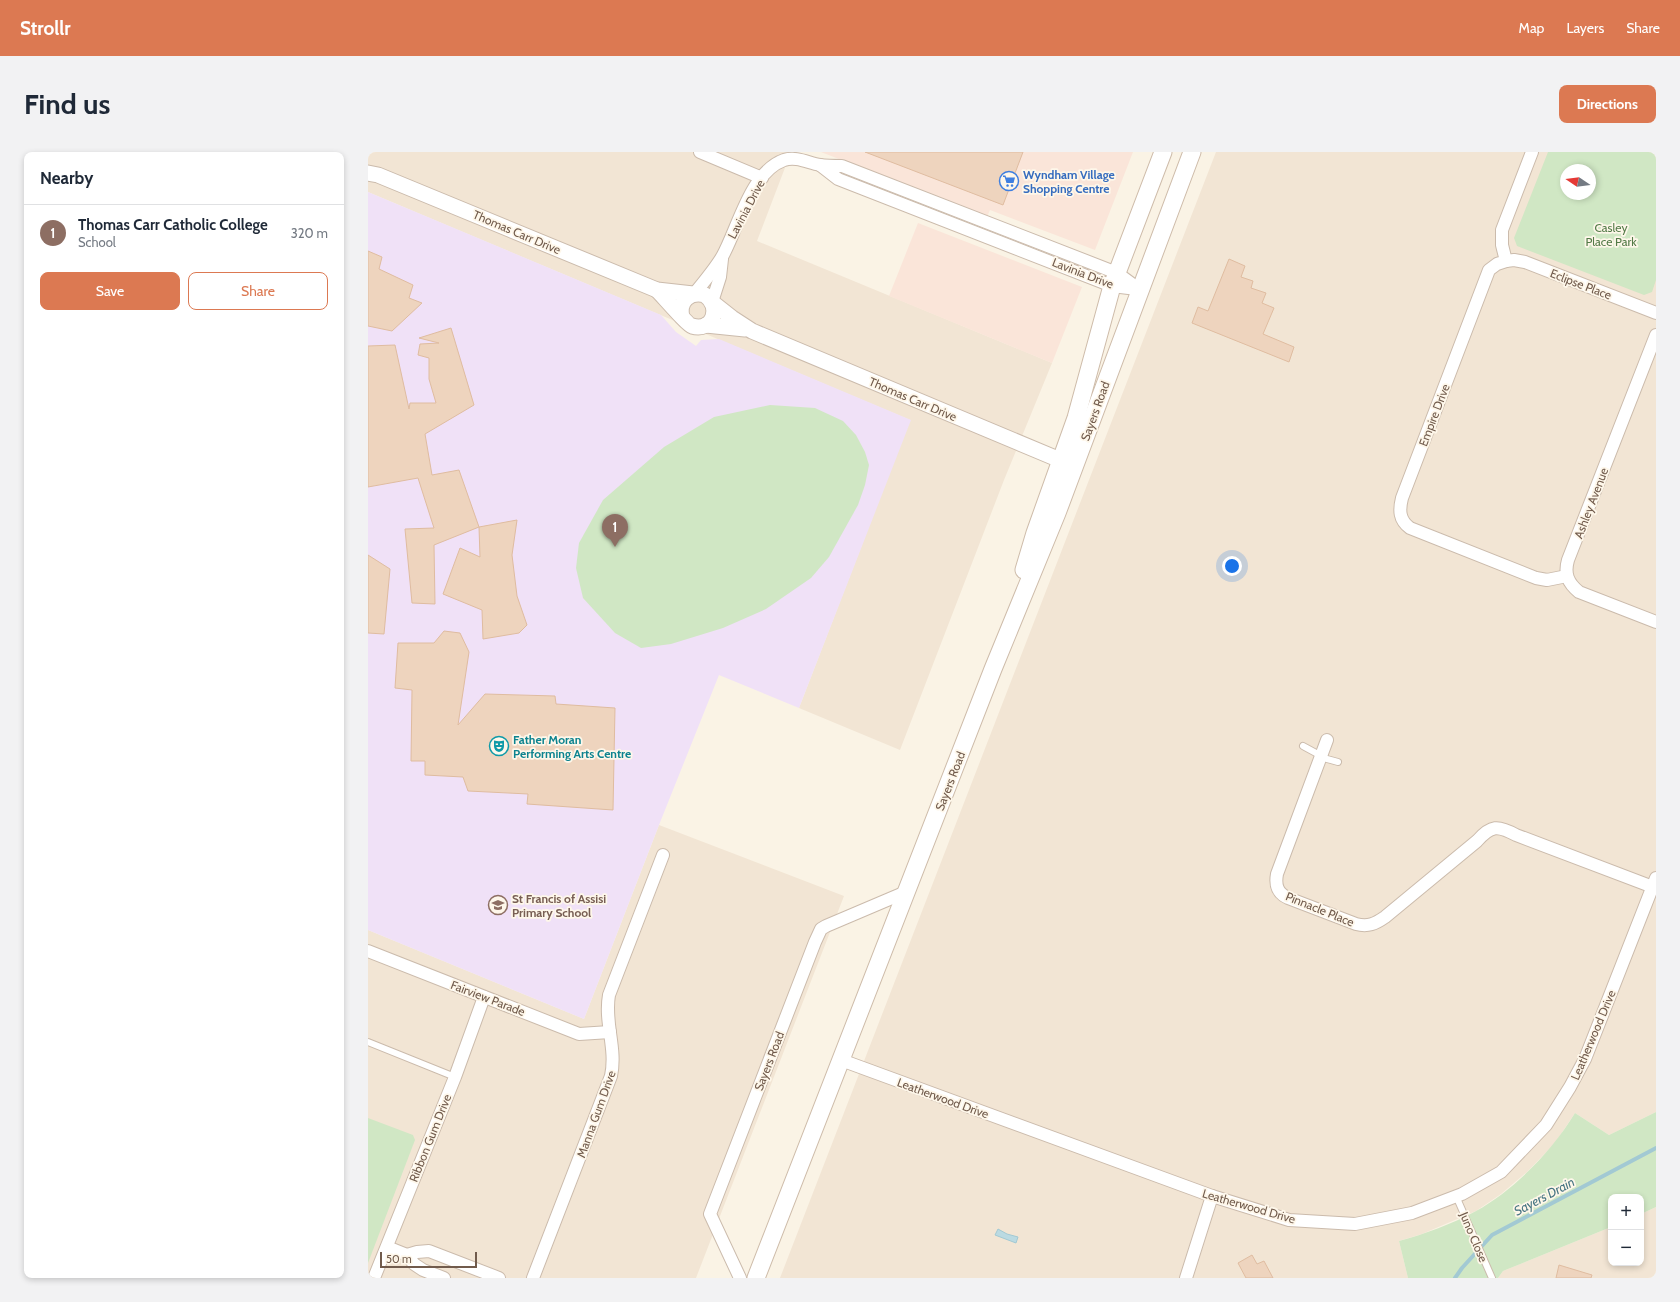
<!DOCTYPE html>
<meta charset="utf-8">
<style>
:root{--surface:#fff;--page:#f2f2f3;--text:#1f2937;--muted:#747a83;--line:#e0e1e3;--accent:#dc7952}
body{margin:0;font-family:Cabin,sans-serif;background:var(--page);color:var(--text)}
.controls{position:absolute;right:12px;bottom:12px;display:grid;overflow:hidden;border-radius:8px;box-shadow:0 2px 6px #0003}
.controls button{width:36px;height:36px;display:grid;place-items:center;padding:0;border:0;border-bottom:1px solid var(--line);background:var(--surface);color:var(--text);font:20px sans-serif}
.compass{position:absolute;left:1192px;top:12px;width:36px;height:36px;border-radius:50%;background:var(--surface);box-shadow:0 2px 6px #0003;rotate:283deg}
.scale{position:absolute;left:12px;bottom:10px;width:97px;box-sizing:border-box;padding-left:4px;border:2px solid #715b4c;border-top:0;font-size:11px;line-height:14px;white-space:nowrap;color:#715b4c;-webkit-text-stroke:3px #fef7ea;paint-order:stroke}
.you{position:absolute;left:864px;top:414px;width:14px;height:14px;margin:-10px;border:3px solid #fff;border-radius:50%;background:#1a73e8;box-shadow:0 0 0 6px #1a73e833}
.badge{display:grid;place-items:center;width:26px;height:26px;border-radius:50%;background:var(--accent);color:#fff;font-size:13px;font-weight:700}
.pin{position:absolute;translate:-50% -33px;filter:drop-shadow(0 1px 2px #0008)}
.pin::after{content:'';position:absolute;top:21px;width:14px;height:12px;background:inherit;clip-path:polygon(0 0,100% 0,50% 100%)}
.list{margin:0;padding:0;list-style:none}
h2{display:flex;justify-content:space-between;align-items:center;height:52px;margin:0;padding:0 16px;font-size:17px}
h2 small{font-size:13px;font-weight:400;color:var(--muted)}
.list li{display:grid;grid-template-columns:26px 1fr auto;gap:12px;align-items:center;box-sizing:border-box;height:56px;padding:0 16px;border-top:1px solid var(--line)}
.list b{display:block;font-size:15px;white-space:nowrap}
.list p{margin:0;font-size:13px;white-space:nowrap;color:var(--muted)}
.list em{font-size:13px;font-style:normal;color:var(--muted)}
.actions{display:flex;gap:8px;padding:12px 16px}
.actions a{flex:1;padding:9px 0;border:1px solid var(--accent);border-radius:8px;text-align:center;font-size:14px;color:var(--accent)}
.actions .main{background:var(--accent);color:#fff}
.map{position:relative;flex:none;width:1288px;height:1126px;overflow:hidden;border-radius:8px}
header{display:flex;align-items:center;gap:24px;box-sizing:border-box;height:56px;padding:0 20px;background:var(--accent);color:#fff}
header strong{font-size:19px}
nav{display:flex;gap:22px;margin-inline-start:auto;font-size:14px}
.intro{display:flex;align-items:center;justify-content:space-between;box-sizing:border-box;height:96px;padding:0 24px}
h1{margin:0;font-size:28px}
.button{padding:10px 18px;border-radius:8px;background:var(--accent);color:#fff;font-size:14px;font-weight:700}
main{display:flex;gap:24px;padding:0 24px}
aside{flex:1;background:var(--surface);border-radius:8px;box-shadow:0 2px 6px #0003}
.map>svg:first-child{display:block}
.residential{fill:#f2e5d4;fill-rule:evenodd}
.commercial{fill:#fae5d9}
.education{fill:#f0e1f7}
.green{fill:#d0e7c4;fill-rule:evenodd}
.water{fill:#bbdae2;stroke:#a2c9d3}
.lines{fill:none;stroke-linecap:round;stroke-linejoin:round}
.stream{stroke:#a2c9d3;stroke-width:4}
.building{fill:#eed4be;stroke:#dfbca0}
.service-casing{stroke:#cbbbac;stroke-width:8}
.minor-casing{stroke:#cbbbac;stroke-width:14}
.tertiary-casing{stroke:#cbbbac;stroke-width:17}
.secondary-casing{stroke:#cebcaa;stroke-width:19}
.service{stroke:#fff;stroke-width:6}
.minor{stroke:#fff;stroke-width:12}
.tertiary{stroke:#fff;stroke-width:15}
.secondary{stroke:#fff;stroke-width:17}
.labels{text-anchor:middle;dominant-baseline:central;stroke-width:3.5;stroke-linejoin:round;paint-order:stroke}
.shop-label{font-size:12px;font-weight:bold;fill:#366cbe;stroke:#fef7ea;text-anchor:start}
.street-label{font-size:12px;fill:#715b4c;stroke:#fef7ea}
.park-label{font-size:12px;fill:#547b48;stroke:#fef7ea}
.culture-label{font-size:12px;font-weight:bold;fill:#0d838f;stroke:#fef7ea;text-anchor:start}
.education-label{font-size:12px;font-weight:bold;fill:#785e54;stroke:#fef7ea;text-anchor:start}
.water-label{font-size:13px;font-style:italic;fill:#477583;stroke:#fef7ea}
</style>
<header>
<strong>Strollr</strong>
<nav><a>Map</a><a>Layers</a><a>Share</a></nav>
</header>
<div class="intro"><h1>Find us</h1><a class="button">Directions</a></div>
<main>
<aside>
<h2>Nearby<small></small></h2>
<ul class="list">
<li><span class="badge" style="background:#8d6e63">1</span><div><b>Thomas Carr Catholic College</b><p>School</p></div><em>320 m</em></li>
</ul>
<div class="actions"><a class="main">Save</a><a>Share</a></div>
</aside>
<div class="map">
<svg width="1288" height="1126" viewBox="0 0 1288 1126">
<rect width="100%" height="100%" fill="#faf3e5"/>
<!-- residential -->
<g class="residential">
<polygon points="0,0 423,0 389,89 684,211 636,328 532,598 431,556 542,268 0,40"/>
<path d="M848,0h440v960l-47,23 -34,-22 -20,30 -28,29 -26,22 -25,17 -54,23 -23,7 9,37h-628zM1198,18h24v24h-24z"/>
<polygon points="291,673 476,744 328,1126 0,1126 0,778 216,867"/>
<polygon points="1288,1055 1288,1126 1130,1126 1135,1119 1243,1075 1243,1111 1273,1111 1273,1062"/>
</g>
<!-- commercial -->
<g class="commercial">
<polygon points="453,0 765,0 727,98 622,58 619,65"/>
<polygon points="550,71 714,135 684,211 521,144"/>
</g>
<!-- education -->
<polygon class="education" points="0,40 293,163 308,180 328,194 333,188 351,187 543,268 431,556 351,523 291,673 216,867 0,778"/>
<!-- green -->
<g class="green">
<path d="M1180,0h108v128l-4,12 -8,3 -127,-49 -3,-8zM1198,18h24v24h-24z"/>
<polygon points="402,253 447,256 475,269 488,283 497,300 501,313 497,333 490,353 461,405 443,426 398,457 355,476 303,492 273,496 247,481 215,446 208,416 211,391 235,348 296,295 346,265"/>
<path d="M1288,960v95l-15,7v-17h-30v30l-108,44 -5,7h-90l-9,-37c26,-7 53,-17 77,-30 38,-21 76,-60 99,-98l34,22z"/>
<polygon points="0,966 45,983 47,988 0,1111"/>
</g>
<!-- water -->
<polygon class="water" points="630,1077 639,1082 650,1085 648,1091 627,1083"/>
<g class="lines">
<!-- stream -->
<polyline class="stream" points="1087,1126 1094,1116 1124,1083 1288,996"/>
</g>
<!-- building -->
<g class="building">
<polygon points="497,0 655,0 635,53"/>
<polygon points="0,99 14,105 11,117 45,133 41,146 54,151 24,179 0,174"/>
<polygon points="861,107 877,114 873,125 885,129 883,136 898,141 894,151 906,156 895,182 926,195 921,210 824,171 830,155 840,159"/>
<polygon points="83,176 106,253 57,282 64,323 91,318 111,375 66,393 67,452 44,451 37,377 66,376 50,326 0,335 0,194 27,193 41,257 42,251 68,251 61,227 61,206 50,203 52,192 71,191 51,186"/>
<polygon points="149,368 144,403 149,444 159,473 151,481 115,487 114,458 75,442 92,396 112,405 111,375"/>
<polygon points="0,403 22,417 16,482 0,481"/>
<polygon points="76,479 92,481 101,500 90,573 117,542 187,544 188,552 247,556 245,658 159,652 160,642 100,639 95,625 57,623 57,609 43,609 44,538 27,536 30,491 66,491"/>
<polygon points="884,1103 889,1112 896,1109 905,1126 878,1126 870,1111"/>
<polygon points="1191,1113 1224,1123 1223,1126 1188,1126"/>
</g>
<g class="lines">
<!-- service casing -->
<g class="service-casing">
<g id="service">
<polyline points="935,594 959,607 970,610"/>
<polyline points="0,890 87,925"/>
<polyline points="1088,1044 1124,1126"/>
</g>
</g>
<!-- minor casing -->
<g class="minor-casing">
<g id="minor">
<polyline points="332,0 394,26"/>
<path d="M1164,0l-30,78v15l4,16 -9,3 -8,6 -87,228c-3,12 -3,22 8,30l126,50 11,2 20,-4"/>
<polyline points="452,13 470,27 744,134 769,137"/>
<polyline points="1138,109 1146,108 1157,110 1288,161"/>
<path d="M326,142c10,-12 20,-24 28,-37 16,-28 28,-85 62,-97 13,-4 24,3 36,5 7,1 15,1 22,1l275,107 23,17"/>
<polyline points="344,150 352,125 354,107"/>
<path d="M1288,183l-88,225c-4,14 0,23 11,32l77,30"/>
<path d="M959,588l-50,134c-2,11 0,19 11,24l68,26c12,3 19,0 29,-7l92,-76c14,-16 21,-16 39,-6l137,52"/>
<polyline points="0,799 211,882 242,880"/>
<polyline points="473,908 844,1044 921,1068 987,1072 1044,1061 1094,1042 1133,1020 1178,973 1202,935 1217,907 1288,726"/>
<polyline points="19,1095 39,1103 46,1112 55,1118 76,1126"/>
<polyline points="39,1103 49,1100 61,1099 131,1126"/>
<polyline points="6,1126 87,925 116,845"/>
<path d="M165,1126l78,-202c6,-28 -7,-53 -2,-81l54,-140"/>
<polyline points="372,1126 342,1062 447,790 453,777 458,774 538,740"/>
<polyline points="818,1126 844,1044"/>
</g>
</g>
<!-- tertiary casing -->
<g class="tertiary-casing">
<g id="tertiary">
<polyline points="0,21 10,23 289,138 325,142"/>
<path d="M289,138c6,6 31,35 35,36 21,6 30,-19 13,-31 -15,-4 -27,6 -23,22"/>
<polyline points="345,151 364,166 384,179 704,313"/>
<polyline points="338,173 377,177"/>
</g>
</g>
<!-- secondary casing -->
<g class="secondary-casing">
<g id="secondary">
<polyline points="656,418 667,381 708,266 744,134 795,0"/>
<polyline points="388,1126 625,517 689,361 824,0"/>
</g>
</g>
<!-- service -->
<use href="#service" class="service"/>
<!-- minor -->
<use href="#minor" class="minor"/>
<!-- tertiary -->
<use href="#tertiary" class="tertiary"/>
<!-- secondary -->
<use href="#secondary" class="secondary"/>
</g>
<!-- icons -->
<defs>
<g id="supermarket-ring" transform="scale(1)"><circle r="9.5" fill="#fef7ea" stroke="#3f7fe0" stroke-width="1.5"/><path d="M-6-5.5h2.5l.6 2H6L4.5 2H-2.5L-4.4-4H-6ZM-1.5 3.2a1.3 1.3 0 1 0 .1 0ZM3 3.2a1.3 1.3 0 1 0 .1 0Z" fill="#3f7fe0"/></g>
<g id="theatre-ring" transform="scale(1)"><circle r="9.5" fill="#fef7ea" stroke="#0f9aa8" stroke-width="1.5"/><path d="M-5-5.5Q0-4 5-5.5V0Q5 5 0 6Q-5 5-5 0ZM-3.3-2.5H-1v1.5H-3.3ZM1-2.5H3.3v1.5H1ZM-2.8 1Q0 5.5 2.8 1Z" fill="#0f9aa8"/></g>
<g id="school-ring" transform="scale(1)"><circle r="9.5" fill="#fef7ea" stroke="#8d6e63" stroke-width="1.5"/><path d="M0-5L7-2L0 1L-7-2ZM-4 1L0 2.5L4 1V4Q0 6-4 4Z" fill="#8d6e63"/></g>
</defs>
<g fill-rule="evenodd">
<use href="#supermarket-ring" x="641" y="29"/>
<use href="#theatre-ring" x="131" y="594"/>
<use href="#school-ring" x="130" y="753"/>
</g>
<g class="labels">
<!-- shop labels -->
<g class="shop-label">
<text x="655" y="22">Wyndham Village<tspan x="655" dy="14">Shopping Centre</tspan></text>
</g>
<!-- street labels -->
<g class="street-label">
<text transform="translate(378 57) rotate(-62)">Lavinia Drive</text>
<text transform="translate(149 80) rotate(23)">Thomas Carr Drive</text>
<text transform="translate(715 121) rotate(21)">Lavinia Drive</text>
<text transform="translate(1213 132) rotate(21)">Eclipse Place</text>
<text transform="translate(545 247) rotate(23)">Thomas Carr Drive</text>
<text transform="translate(727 259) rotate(-70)">Sayers Road</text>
<text transform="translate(1066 263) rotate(-69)">Empire Drive</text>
<text transform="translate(1223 351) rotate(-69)">Ashley Avenue</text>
<text transform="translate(582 629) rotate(-69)">Sayers Road</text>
<text transform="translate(952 757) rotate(22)">Pinnacle Place</text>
<text transform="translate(120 846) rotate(21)">Fairview Parade</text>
<text transform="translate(1225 883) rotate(-67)">Leatherwood Drive</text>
<text transform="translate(401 909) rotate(-69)">Sayers Road</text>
<text transform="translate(575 946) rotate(20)">Leatherwood Drive</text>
<text transform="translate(228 962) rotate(-70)">Manna Gum Drive</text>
<text transform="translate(62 986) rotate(-68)">Ribbon Gum Drive</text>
<text transform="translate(881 1054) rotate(16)">Leatherwood Drive</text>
<text transform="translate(1106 1085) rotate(67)">Juno Close</text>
</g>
<!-- park labels -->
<g class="park-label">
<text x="1243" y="75">Casley<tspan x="1243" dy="14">Place Park</tspan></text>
</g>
<!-- culture labels -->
<g class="culture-label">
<text x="145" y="587">Father Moran<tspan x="145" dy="14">Performing Arts Centre</tspan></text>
</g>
<!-- education labels -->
<g class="education-label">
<text x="144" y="746">St Francis of Assisi<tspan x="144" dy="14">Primary School</tspan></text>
</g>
<!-- water labels -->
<g class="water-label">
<text transform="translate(1176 1044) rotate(-28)">Sayers Drain</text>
</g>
</g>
</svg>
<div class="controls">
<button>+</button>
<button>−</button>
</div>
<svg class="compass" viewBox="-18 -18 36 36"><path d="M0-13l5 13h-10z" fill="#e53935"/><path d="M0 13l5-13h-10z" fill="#747a83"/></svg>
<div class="scale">50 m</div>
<div class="you"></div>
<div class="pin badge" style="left:247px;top:395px;background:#8d6e63">1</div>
</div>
</main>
